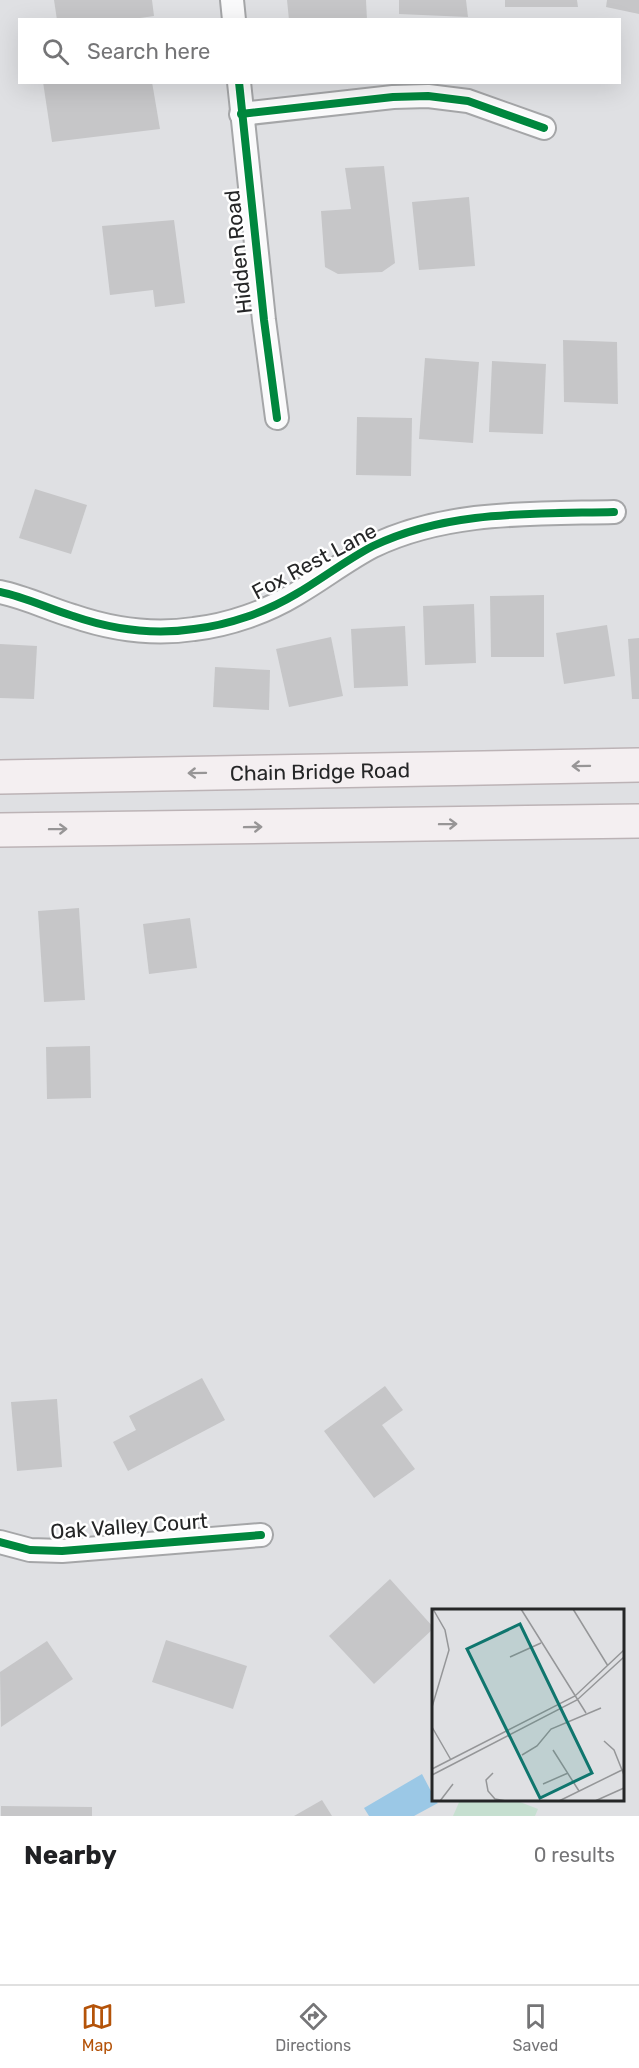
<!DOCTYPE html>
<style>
:root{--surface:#fff;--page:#f2f2f2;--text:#202124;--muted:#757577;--line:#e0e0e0;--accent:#b45309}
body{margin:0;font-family:Rubik,sans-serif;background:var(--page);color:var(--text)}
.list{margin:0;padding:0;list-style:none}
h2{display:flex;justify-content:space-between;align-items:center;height:78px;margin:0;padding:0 24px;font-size:26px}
h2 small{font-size:20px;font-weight:400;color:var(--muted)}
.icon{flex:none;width:33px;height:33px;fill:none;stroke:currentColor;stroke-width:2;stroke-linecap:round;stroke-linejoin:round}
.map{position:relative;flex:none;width:639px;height:1816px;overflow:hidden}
.search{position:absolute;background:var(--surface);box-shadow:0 6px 24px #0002;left:18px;right:18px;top:18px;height:66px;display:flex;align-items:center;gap:15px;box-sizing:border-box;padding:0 21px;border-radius:0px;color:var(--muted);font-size:22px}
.sheet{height:168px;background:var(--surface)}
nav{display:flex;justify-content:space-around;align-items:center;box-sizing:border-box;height:84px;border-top:2px solid var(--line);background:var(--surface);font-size:16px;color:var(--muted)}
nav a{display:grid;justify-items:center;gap:3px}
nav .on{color:var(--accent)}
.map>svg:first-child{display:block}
.green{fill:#c6dfd0}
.water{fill:#9bc8e6}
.building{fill:#c6c6c8}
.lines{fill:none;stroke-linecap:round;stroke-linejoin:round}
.minor-casing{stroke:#a5a6a8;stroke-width:26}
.primary-casing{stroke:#bcb3b6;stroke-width:36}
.minor{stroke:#fafafb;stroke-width:22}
.primary{stroke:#f4eff1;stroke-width:33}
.cycleway-casing{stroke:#fff;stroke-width:11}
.cycleway{stroke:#00873e;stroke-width:8}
.oneway{stroke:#979596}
.labels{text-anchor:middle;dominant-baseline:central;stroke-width:5;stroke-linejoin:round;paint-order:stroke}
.street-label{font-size:21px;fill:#252627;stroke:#fff}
.inset-road{fill:none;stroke:#959698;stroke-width:1.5}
.view{fill:#0f766e;fill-opacity:0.15;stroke:#0f766e;stroke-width:3}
.inset-edge{fill:none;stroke:#252627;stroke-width:3}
</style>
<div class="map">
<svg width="639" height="1816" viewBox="0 0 639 1816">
<rect width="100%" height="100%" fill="#dfe0e3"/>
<!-- green -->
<polygon class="green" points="460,1800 515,1800 538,1809 535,1816 453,1816"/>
<!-- water -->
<polygon class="water" points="422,1774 433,1795 434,1800 438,1803 414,1816 369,1816 364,1808"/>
<!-- building -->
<g class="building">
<polygon points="54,0 152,0 154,16 126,20 57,20"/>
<polygon points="287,0 366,0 367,20 289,20"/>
<polygon points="399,0 466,0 468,17 399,14"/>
<polygon points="505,0 577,0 578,7 505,7"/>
<polygon points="607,0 639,0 639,14 606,7"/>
<polygon points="43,82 152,82 160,129 52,142"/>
<polygon points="384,166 395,263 382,272 338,274 325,267 321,211 351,209 345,168"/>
<polygon points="469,197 475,266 419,270 412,202"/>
<polygon points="174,220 185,303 155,307 153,290 110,295 102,226"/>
<polygon points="563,340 617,342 618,404 564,402"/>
<polygon points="425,358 479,362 473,443 419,439"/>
<polygon points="492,361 546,364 543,434 489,432"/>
<polygon points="357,417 412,418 411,476 356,475"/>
<polygon points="35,489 87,505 71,554 19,538"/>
<polygon points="544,595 544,657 491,657 490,596"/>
<polygon points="474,604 476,663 425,665 423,606"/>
<polygon points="607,625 615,676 564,684 556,633"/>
<polygon points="405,626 408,686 354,688 351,629"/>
<polygon points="331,637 343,696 289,707 276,649"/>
<polygon points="639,638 639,699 632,699 628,639"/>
<polygon points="0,644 37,646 34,699 0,698"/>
<polygon points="215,667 270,670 269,710 213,707"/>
<polygon points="79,908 85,1000 44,1002 38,911"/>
<polygon points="190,918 197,968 149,974 143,924"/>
<polygon points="90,1046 91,1098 47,1099 46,1047"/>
<polygon points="202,1378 225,1420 128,1471 113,1442 136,1430 129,1416"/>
<polygon points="385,1386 403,1410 382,1425 415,1469 374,1498 324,1431"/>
<polygon points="57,1399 62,1467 17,1471 11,1402"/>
<polygon points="390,1579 434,1628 374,1684 329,1636"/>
<polygon points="166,1640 247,1666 233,1709 152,1682"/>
<polygon points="47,1641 73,1679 1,1727 0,1672"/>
<polygon points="322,1800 332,1816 294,1816"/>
<polygon points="1,1806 92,1807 92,1816 1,1816"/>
</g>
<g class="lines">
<!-- minor casing -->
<g class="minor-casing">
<g id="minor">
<polyline points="232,0 234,20"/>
<polyline points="239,82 264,320 277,418"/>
<polyline points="241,114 393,97 428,96 468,101 544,128"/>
<path d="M0,592c25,5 49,17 73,24 38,13 81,19 121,13 35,-4 72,-17 102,-35 26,-15 50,-34 77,-48 75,-36 160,-32 241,-34"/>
<polyline points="0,1542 30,1550 62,1551 261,1535"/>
</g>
</g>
<!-- primary casing -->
<g class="primary-casing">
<g id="primary">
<path id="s1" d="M0,777l639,-12"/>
<polyline points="0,830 639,821"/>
</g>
</g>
<!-- minor -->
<use href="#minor" class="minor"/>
<!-- primary -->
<use href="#primary" class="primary"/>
<!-- cycleway casing -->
<g class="cycleway-casing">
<g id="cycleway">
<polyline points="239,82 264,320 277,418"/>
<polyline points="241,114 393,97 428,96 468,101 544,128"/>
<path d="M0,592c25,5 49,17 73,24 38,13 81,19 121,13 35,-4 72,-17 102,-35 26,-15 50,-34 77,-48 75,-36 160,-32 241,-34"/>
<polyline points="0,1542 30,1550 62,1551 261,1535"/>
</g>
</g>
<!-- cycleway -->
<use href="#cycleway" class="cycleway"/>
</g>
<!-- one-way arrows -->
<defs><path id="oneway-shaft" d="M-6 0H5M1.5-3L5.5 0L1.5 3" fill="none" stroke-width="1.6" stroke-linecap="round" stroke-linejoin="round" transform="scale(1.5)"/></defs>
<g class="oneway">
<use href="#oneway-shaft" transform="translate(581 766) rotate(179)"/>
<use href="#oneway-shaft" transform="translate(197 773) rotate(179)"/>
<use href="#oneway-shaft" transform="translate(448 824) rotate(-1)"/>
<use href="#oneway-shaft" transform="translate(253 827) rotate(-1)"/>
<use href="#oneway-shaft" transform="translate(58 829) rotate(-1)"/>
</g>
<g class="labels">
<!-- street labels -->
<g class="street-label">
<text transform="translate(238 252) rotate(-96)">Hidden Road</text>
<text transform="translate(314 561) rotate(-28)">Fox Rest Lane</text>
<text stroke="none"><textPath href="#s1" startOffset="320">Chain Bridge Road</textPath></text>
<text transform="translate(129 1526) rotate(-4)">Oak Valley Court</text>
</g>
</g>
<!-- overview -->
<g transform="translate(432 1609)">
<rect width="192" height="192" fill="#dfe0e3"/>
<path class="inset-road" d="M89,0l65,104M141,0l35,57M78,48l31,-14M0,98l17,-57 -4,-20 -12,-21M0,118l19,33M172,132l10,9 10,25M121,141l26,41M90,146l15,-9 14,-17 50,-21M0,160l143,-73 49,-46M61,164l-7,7 2,11 7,8 11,2M0,166l145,-75 47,-43M111,175l25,-11M8,192l13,-17M127,192l65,-32M163,192l29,-13"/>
<path class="view" d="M88,15l72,149 -52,25 -73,-149z"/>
<rect width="192" height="192" class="inset-edge"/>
</g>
</svg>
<div class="search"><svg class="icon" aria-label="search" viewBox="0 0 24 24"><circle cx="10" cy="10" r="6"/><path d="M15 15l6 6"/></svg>Search here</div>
</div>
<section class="sheet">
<h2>Nearby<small>0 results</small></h2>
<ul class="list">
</ul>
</section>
<nav>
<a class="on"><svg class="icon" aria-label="map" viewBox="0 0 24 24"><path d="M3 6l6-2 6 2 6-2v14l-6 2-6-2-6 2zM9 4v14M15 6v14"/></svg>Map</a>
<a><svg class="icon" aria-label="directions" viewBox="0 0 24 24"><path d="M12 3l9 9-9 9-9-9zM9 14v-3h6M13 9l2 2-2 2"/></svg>Directions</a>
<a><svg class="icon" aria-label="saved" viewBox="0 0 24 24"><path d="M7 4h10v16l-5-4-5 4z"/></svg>Saved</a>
</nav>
